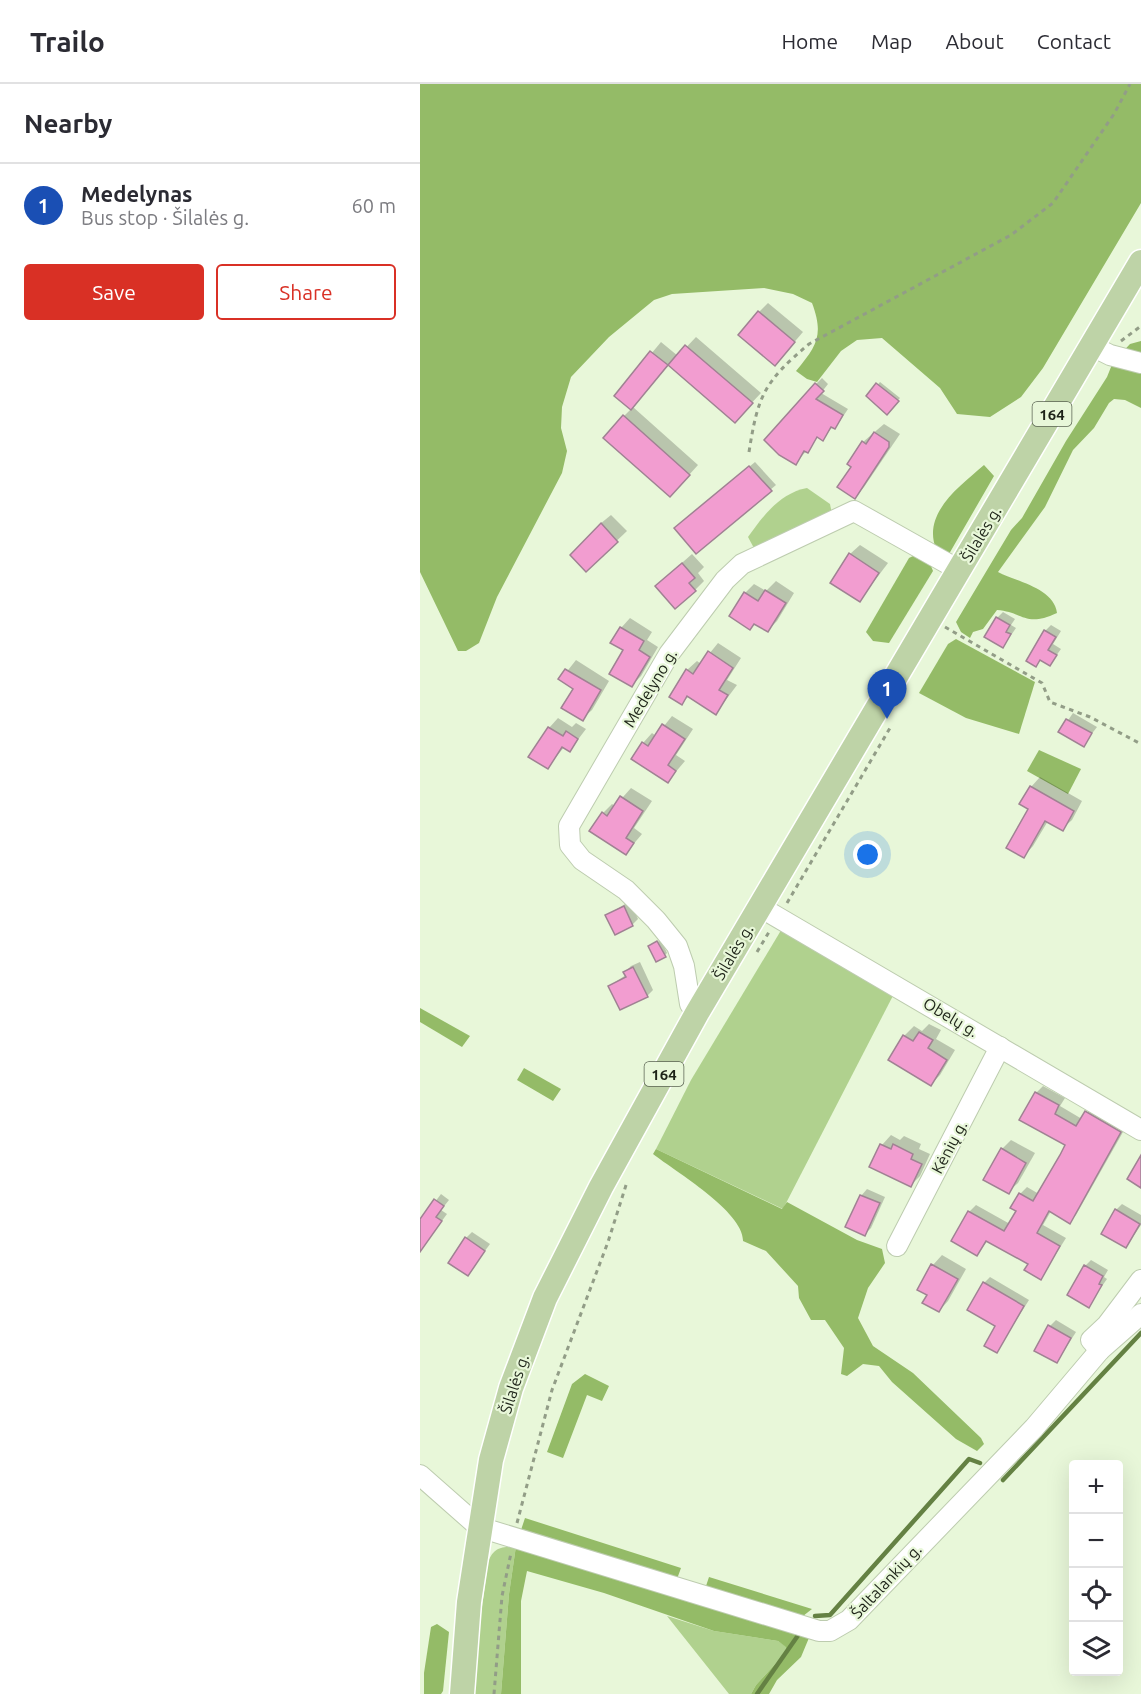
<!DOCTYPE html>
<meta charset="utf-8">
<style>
:root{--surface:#fff;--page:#f7f7f7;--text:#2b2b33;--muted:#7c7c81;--line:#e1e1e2;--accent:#d93025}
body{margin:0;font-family:Ubuntu,sans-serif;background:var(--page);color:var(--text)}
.controls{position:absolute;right:18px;bottom:18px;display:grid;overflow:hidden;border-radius:6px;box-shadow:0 6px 24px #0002}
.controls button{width:54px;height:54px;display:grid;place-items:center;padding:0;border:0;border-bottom:2px solid var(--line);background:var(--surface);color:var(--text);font:30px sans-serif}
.you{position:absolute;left:448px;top:771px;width:21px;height:21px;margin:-15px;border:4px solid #fff;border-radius:50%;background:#1a73e8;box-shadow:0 0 0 9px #1a73e833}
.badge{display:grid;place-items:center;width:39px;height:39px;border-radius:50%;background:var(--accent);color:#fff;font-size:20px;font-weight:700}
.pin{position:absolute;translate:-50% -50px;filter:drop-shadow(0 2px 3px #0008)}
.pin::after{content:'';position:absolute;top:32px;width:21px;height:18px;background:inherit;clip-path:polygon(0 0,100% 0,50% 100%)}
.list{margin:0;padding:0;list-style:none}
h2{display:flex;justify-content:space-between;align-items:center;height:78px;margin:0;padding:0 24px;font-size:26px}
h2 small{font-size:20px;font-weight:400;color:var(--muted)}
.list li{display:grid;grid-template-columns:39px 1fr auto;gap:18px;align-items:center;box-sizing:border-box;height:84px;padding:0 24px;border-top:2px solid var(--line)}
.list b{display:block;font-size:22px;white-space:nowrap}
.list p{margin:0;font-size:20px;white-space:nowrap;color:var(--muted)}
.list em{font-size:20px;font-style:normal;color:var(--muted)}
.actions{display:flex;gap:12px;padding:18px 24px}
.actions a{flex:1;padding:14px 0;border:2px solid var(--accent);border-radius:6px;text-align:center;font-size:21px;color:var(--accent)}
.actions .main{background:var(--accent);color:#fff}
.icon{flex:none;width:33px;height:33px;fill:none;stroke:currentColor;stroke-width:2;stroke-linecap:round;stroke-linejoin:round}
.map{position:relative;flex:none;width:721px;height:1610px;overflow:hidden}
header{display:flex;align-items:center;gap:36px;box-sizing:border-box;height:84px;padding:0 30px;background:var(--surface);border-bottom:2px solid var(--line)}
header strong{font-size:28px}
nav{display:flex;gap:33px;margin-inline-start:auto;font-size:21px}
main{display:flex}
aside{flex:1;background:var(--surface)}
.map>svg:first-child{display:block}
.green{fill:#b0d18e}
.forest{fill:#94bb67}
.shadow{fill:#0003}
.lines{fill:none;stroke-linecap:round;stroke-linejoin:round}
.stream{stroke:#648143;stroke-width:4.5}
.building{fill:#f29dd0;stroke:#a08293;stroke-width:1.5}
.minor-casing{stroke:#bdccaf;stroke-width:22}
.major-casing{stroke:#fff;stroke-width:27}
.path{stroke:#929d87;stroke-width:3;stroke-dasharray:4.5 4.5;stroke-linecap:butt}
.minor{stroke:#fff;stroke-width:20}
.major{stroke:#bed3a7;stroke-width:24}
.labels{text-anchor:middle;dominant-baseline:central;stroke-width:4.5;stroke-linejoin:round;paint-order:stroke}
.shield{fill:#e8f7d9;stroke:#5a6352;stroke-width:1.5}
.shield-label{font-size:15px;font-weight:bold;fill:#1d2318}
.street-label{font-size:16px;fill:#1d2318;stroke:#e8f7d9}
</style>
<header>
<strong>Trailo</strong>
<nav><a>Home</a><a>Map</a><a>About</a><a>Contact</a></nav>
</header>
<main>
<aside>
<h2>Nearby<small></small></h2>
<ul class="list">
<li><span class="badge" style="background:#1a4fb4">1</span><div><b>Medelynas</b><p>Bus stop · Šilalės g.</p></div><em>60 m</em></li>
</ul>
<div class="actions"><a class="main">Save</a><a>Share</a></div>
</aside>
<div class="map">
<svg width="721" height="1610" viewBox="0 0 721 1610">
<rect width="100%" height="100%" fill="#e8f7d9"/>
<!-- green -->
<g class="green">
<path d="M387,404l23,16 2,10 -77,36 -7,-13c15,-21 32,-44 59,-49z"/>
<polygon points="366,838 478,902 363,1125 236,1065 271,996"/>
<path d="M96,1462l-7,48 -8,100h-27l1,-35 13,-97c6,-15 13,-15 28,-16z"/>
<polygon points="247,1532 294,1547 358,1557 367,1563 367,1567 336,1601 331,1610 309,1610"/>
</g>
<!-- forest -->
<g class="forest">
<path d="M0,0h721v119l-98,165 -22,29 -31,20 -33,-3 -17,-26 -58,-50 -25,2 -16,11 -24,31 -10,-3 -11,-8c21,-25 28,-36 16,-68l-19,-9 -29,-6 -92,6 -18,6 -45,37 -38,40 -9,30 -1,21 6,23 -5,22 -65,124 -18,46 -13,8h-8l-38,-79z"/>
<path d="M721,257v67l-16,-8 -11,-1 -5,4 -15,25 -21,22 -28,57 -47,65c19,10 56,16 59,41 -32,15 -33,-1 -60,-3l-14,19 -10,3 -3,6 -9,-6 -5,-10 55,-92 11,-12 44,-77 41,-64 6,-15 17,-18z"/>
<path d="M564,381l10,11 -45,78 -13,-5c-14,-36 24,-63 48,-84z"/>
<polygon points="493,472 511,482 513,487 469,559 453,557 446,548 489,474"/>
<polygon points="536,555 615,598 599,650 546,634 499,609 528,560"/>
<polygon points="619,666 661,685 648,710 607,687"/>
<polygon points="0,924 50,952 42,963 0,938"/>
<polygon points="104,984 141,1005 133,1017 97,996"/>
<path d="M236,1065l126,60 5,-7 70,38 25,9 3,14 -17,25 -10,30 15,28 40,27 68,65 3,6 -7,7 -21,-12 -64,-57 -13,-16 -16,-2 -16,12 -6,-2 3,-26 -19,-28h-14l-12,-22 -1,-12 -32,-35 -23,-10c1,-29 -67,-69 -90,-87z"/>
<polygon points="165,1290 189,1302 182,1317 167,1311 143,1374 127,1368 152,1300"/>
<polygon points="105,1434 261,1484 257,1495 101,1446"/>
<polygon points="96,1462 391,1549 381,1573 357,1596 349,1610 331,1610 336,1601 367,1567 366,1563 358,1557 294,1547 184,1509 107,1487 101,1517 101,1610 81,1610 89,1510"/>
<polygon points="289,1493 392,1525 383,1532 286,1502"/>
<polygon points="17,1540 29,1548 23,1607 21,1610 4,1610 4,1589 11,1543"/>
</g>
<!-- shadow -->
<g class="shadow">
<polygon points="348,219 383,248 364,270 339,228"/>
<polygon points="276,253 341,309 324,327 249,280 213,323 278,381 259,402 204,332 211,325 196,312 241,258 258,272"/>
<polygon points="402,294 408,300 401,309 428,325 420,337 413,342 403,355 399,352 376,379 396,300"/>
<polygon points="460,298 480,314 467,328 448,312"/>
<polygon points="464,340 480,350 444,403 435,413 433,383 443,358"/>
<polygon points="335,378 356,401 276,468 261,439"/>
<polygon points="191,431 207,447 166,486 180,440"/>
<polygon points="440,461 468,479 440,516 430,470"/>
<polygon points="272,470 284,483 278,489 284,497 275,506 246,493"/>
<polygon points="356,497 374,509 357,537 348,546 335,539 325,509 334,500 346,507"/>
<polygon points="583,528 595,535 591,541 596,544 583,563 577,534"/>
<polygon points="210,534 232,548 227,556 238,563 221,592 212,601 201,544"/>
<polygon points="631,541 641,547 633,560 641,565 630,580 621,575 616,581 625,547"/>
<polygon points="298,559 321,574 307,596 317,601 296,629 269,612 262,619 267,586 277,577 281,580"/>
<polygon points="156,576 189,597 172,626 162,635 156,604 141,595"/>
<polygon points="653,629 677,643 663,661 640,648"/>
<polygon points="252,632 273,645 256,671 265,677 248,697 223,659 232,649 236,652"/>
<polygon points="138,634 152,643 156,639 166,645 150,666 145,662 128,683 129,644"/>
<polygon points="620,693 662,717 652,736 642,745 628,737 613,762 604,772 611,703"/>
<polygon points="211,704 232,717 214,744 222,750 206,769 183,729 192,720 195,722"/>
<polygon points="210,817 218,835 212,841 187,831"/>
<polygon points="241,856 247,869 245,871 230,862"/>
<polygon points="220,878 233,906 227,912 189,902 206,891 205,888 211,882"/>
<polygon points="509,940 521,946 516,955 535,966 520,991 511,1000 470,976 484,952 494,942 502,947"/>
<polygon points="623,1002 645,1014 640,1022 662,1035 673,1021 707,1041 656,1131 649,1138 631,1127 623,1141 646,1154 621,1194 610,1180 568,1156 557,1171 549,1128 556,1121 590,1140 598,1127 600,1110 607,1103 619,1110 647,1060 616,1009"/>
<polygon points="471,1051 480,1056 484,1052 501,1060 499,1065 510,1070 500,1092 491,1101 451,1083 462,1061"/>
<polygon points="591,1056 615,1069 598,1099 588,1108 582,1065"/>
<polygon points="447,1105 465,1113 451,1144 445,1150 441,1112"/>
<polygon points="21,1110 29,1116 21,1126 27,1130 4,1161 0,1158 0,1138"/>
<polygon points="702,1120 721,1131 721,1141 706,1163 696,1126"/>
<polygon points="52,1148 70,1160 48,1190 46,1154"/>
<polygon points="522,1171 546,1185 528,1217 519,1227 509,1211 499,1205 513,1181"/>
<polygon points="671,1176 688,1186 684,1193 687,1195 668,1222 665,1182"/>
<polygon points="570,1193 609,1216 577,1267 577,1241 564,1199"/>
<polygon points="636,1236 656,1248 637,1278 630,1242"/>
</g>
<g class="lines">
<!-- stream -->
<g class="stream">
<polyline points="583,1396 721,1249"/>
<polyline points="395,1532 410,1531 549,1375 560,1379"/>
<polyline points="337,1610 379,1550"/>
</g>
</g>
<!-- building -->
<g class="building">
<polygon points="338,227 375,258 355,282 318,251"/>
<polygon points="265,261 333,319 315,339 248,281"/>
<polygon points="230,267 248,281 211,326 194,312"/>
<polygon points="395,299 404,307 396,315 423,331 415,345 411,343 403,357 397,353 388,369 384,367 376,381 359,371 344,356"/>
<polygon points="456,299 479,317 467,331 446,312"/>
<polygon points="203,331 270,391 250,413 183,354"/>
<polygon points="454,348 469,358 469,363 435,415 417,403 431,383 427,380 442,357 446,360"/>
<polygon points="329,382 352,407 276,470 254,444"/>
<polygon points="181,439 198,458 166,488 150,471"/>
<polygon points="429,469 459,489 440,518 410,499"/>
<polygon points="262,479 275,494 269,499 276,507 255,525 235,502"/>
<polygon points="345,506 366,519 348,548 334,540 330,546 309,532 324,508 338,517"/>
<polygon points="576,533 590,541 586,548 591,550 583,564 564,553"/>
<polygon points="200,543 224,557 219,566 230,573 212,603 189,590 203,566 190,559"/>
<polygon points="624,546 636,553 628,566 637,571 630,582 620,576 616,583 606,577"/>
<polygon points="288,567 313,584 299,606 308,611 296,631 267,612 262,621 249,613 266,585 273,590"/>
<polygon points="145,585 181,606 163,637 141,624 153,605 138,595"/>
<polygon points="646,635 672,649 664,663 638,648"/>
<polygon points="242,640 265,655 248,681 256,687 248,699 211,675 222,658 228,662"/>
<polygon points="128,643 143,652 146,647 158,655 150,668 142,663 128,685 108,673"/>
<polygon points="610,702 654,727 643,747 625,737 604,774 586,764 608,725 599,720"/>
<polygon points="200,712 223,727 206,754 214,759 206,771 169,747 182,728 187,732"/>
<polygon points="204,822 213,842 195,851 185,831"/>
<polygon points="237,857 246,873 236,878 228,862"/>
<polygon points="213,883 228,913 200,926 188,902 206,893 203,888"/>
<polygon points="499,948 513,956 508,964 527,976 511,1002 468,976 483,951 493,957"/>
<polygon points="615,1008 639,1021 635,1030 656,1042 665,1027 701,1048 650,1140 629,1127 617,1149 640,1162 621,1196 604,1186 608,1180 566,1157 557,1172 531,1157 548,1127 584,1147 596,1127 590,1124 599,1109 613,1117 640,1071 645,1061 599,1036"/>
<polygon points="460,1060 471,1065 473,1060 493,1070 491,1075 502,1080 491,1103 449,1083"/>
<polygon points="581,1064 606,1079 589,1110 563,1096"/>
<polygon points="721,1071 721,1104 707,1095"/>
<polygon points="440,1111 460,1119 445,1152 425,1143"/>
<polygon points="14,1115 24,1122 16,1133 22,1137 0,1168 0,1135"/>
<polygon points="695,1125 720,1140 706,1164 681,1150"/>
<polygon points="45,1153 65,1167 48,1192 28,1179"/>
<polygon points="511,1180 538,1195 519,1228 502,1219 507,1211 497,1206"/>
<polygon points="664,1181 683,1192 679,1200 682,1201 669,1224 647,1211"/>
<polygon points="563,1198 604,1222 577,1269 564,1262 575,1242 547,1226"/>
<polygon points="628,1241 651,1254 637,1279 614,1267"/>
</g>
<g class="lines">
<!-- minor casing -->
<g class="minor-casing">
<g id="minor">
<polyline points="672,262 690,271 721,279"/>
<polyline points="340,823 721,1046"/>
<polyline points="277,929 270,920 264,882 257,862 236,836 206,806 162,776 150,761 149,742 249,570 305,496 322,480 434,427 539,486"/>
<polyline points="477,1162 580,963"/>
<polyline points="680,1266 671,1256 687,1241 721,1196"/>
<polyline points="0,1391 59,1443 399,1547 410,1547 429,1536 614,1344 680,1266 721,1230"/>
</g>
</g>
<!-- major casing -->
<g class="major-casing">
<polyline id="major" points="42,1610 49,1518 71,1376 91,1304 125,1214 181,1103 277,929 721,178"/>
</g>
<!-- path -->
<g class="path">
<polyline points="701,257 721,242"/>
<path d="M329,368c9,-57 15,-70 60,-108l202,-109 42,-32 61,-89 16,-30"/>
<polyline points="525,543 622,599 630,618 670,633 721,660"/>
<polyline points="367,819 470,644"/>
<polyline points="337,868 349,848"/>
<polyline points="97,1439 132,1306 188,1158 207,1098"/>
<polyline points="74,1610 82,1512 91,1469"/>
</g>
<!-- minor -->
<use href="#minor" class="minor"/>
<!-- major -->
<use href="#major" class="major"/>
</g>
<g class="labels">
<!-- shield labels -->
<g class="shield">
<rect x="612.5" y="318" width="39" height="24" rx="4.5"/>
<rect x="224.5" y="978" width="39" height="24" rx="4.5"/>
</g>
<g class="shield-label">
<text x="632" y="330">164</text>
<text x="244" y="990">164</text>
</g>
<!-- street labels -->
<g class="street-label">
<text transform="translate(561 450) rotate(-59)">Šilalės g.</text>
<text transform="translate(230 604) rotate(-59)">Medelyno g.</text>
<text transform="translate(313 868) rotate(-59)">Šilalės g.</text>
<text transform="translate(531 933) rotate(31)">Obelų g.</text>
<text transform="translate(529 1063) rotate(-62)">Kėnių g.</text>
<text transform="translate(94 1300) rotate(-72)">Šilalės g.</text>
<text transform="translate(466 1497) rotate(-47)">Šaltalankių g.</text>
</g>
</g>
</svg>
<div class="controls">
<button>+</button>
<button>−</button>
<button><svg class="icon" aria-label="locate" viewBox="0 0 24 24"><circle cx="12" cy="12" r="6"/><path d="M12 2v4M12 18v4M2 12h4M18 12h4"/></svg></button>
<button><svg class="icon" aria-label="layers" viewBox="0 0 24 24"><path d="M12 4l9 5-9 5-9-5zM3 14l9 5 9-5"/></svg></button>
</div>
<div class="you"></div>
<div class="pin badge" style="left:467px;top:635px;background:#1a4fb4">1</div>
</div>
</main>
